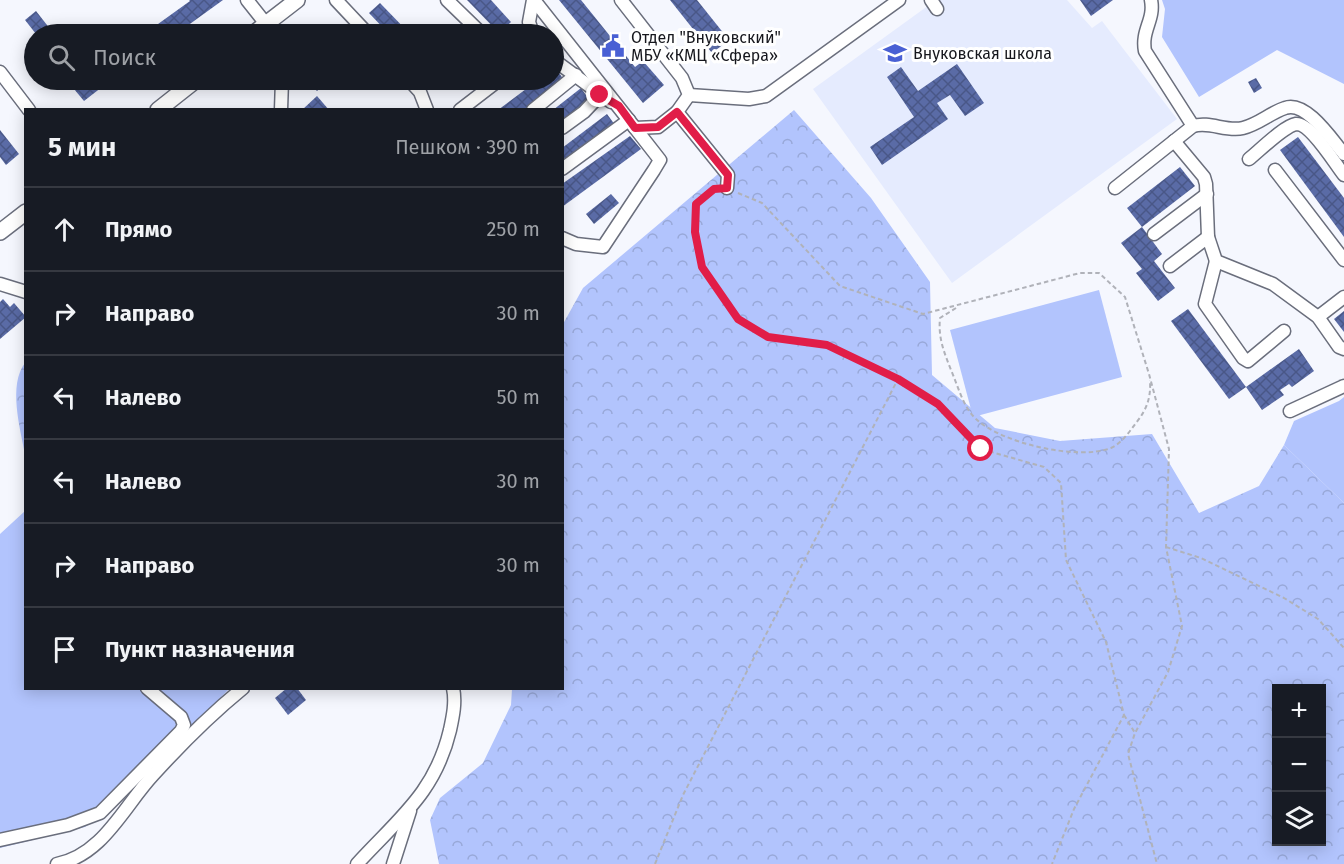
<!DOCTYPE html>
<html lang="ru">
<meta charset="utf-8">
<style>
:root{--surface:#171b24;--page:#20242c;--text:#f1f3f6;--muted:#9ea1a6;--line:#363941}
body{margin:0;font-family:"Fira Sans",sans-serif;background:var(--page);color:var(--text)}
.controls{position:absolute;right:18px;bottom:18px;display:grid;overflow:hidden;border-radius:0px;box-shadow:0 3px 15px #0003}
.controls button{width:54px;height:54px;display:grid;place-items:center;padding:0;border:0;border-bottom:2px solid var(--line);background:var(--surface);color:var(--text);font:30px sans-serif}
.stop{position:absolute;width:18px;height:18px;margin:-14px;border:4px solid #e11d48;border-radius:50%;background:#fff}
.stop.end{background:#e11d48;border-color:#fff;box-shadow:0 2px 6px #0008}
.list{margin:0;padding:0;list-style:none}
h2{display:flex;justify-content:space-between;align-items:center;height:78px;margin:0;padding:0 24px;font-size:26px}
h2 small{font-size:20px;font-weight:400;color:var(--muted)}
.list li{display:grid;grid-template-columns:39px 1fr auto;gap:18px;align-items:center;box-sizing:border-box;height:84px;padding:0 24px;border-top:2px solid var(--line)}
.list b{display:block;font-size:22px;white-space:nowrap}
.list em{font-size:20px;font-style:normal;color:var(--muted)}
.icon{flex:none;width:33px;height:33px;fill:none;stroke:currentColor;stroke-width:2;stroke-linecap:round;stroke-linejoin:round}
.map{position:relative;flex:none;width:1344px;height:864px;overflow:hidden}
.search{position:absolute;background:var(--surface);box-shadow:0 3px 15px #0003;left:24px;top:24px;width:540px;height:66px;display:flex;align-items:center;gap:15px;box-sizing:border-box;padding:0 21px;border-radius:33px;color:var(--muted);font-size:22px}
.panel{position:absolute;background:var(--surface);box-shadow:0 3px 15px #0003;left:24px;top:108px;width:540px;height:582px;border-radius:0px}
.map>svg:first-child{display:block}
.built{fill:#e5ebfe}
.forest{fill:url(#forest-crowns);fill-rule:evenodd}
.garden{fill:#b2c4fd}
.building{fill:url(#building-cross-hatch)}
.lines{fill:none;stroke-linecap:round;stroke-linejoin:round}
.minor-casing{stroke:#6a6e7c;stroke-width:15}
.major-casing{stroke:#6a6e7c;stroke-width:18}
.path{stroke:#b0b2b9;stroke-width:2;stroke-dasharray:4.5 3;stroke-linecap:butt}
.minor{stroke:#fff;stroke-width:12}
.major{stroke:#fff;stroke-width:15}
.route{stroke:#e11d48;stroke-width:8}
.labels{text-anchor:middle;dominant-baseline:central;stroke-width:6;stroke-linejoin:round;paint-order:stroke}
.poi-label{font-size:16px;fill:#16171d;stroke:#fff;text-anchor:start}
</style>
<div class="map">
<svg width="1344" height="864" viewBox="0 0 1344 864">
<defs>
<pattern id="forest-crowns" width="20" height="18" patternUnits="userSpaceOnUse" patternTransform="scale(1.5)"><rect width="20" height="18" fill="#b2c4fd"/><path d="M2 6a3 3 0 1 1 6 0M12 15a3 3 0 1 1 6 0" fill="none" stroke="#98a8d8"/></pattern>
<pattern id="building-cross-hatch" width="8" height="8" patternUnits="userSpaceOnUse" patternTransform="scale(1.5)"><rect width="8" height="8" fill="#5a6ba6"/><path d="M0 0l8 8M0 8l8-8" fill="none" stroke="#495787"/></pattern>
</defs>
<rect width="100%" height="100%" fill="#f5f7fe"/>
<!-- built -->
<polygon class="built" points="936,0 1067,0 1092,28 1102,21 1177,119 952,283 813,89"/>
<!-- forest -->
<g class="forest">
<path d="M794,110l77,88 59,84 2,93 63,53 65,13 92,-7 47,79 60,-27 25,-41 60,58v361h-905l-9,-44 10,-22 43,-35 28,-58 1,-16 50,-1 1,-364 20,-36zM1276,688h46v154h-46z"/>
<path d="M25,363v91c-5,-26 -17,-69 0,-91z"/>
</g>
<!-- garden -->
<g class="garden">
<polygon points="1162,0 1344,0 1344,84 1277,50 1199,97 1162,37 1165,9"/>
<polygon points="1099,290 1122,377 973,417 950,330"/>
<polygon points="1344,397 1344,503 1284,445 1294,421 1339,401"/>
<polygon points="25,511 26,688 229,689 114,808 85,827 0,848 0,534"/>
</g>
<!-- building -->
<g class="building">
<polygon points="189,0 223,0 176,34 166,34 158,24 190,1"/>
<polygon points="467,0 491,0 511,22 499,33"/>
<polygon points="559,0 581,0 635,67 643,61 664,85 643,103"/>
<polygon points="670,0 697,0 729,40 712,53"/>
<polygon points="1080,0 1113,0 1091,16"/>
<polygon points="380,3 410,34 389,34 369,13"/>
<polygon points="36,11 54,34 36,34 25,20"/>
<polygon points="957,64 984,103 965,116 950,95 937,103 948,119 882,165 870,147 914,117 887,77 901,67 918,91"/>
<polygon points="554,66 564,80 525,110 498,110 538,80 554,80"/>
<polygon points="1256,78 1262,88 1254,93 1248,82"/>
<polygon points="85,80 111,80 84,101 74,89"/>
<polygon points="305,80 329,80 317,91"/>
<polygon points="581,88 590,101 562,121 562,110 553,110"/>
<polygon points="317,96 329,110 302,110"/>
<polygon points="607,114 615,125 562,165 562,148"/>
<polygon points="0,130 19,154 6,165 0,157"/>
<polygon points="630,136 641,149 562,207 562,184"/>
<polygon points="1298,137 1344,198 1344,237 1280,150"/>
<polygon points="1180,167 1195,186 1142,227 1127,208"/>
<polygon points="611,194 619,203 594,224 586,214"/>
<polygon points="1142,227 1162,254 1154,261 1175,288 1158,301 1136,273 1142,269 1121,243"/>
<polygon points="3,299 10,307 14,303 26,317 0,339 0,302"/>
<polygon points="1188,309 1246,387 1229,399 1171,321"/>
<polygon points="1344,311 1344,332 1334,319"/>
<polygon points="1299,349 1314,371 1292,387 1289,384 1280,390 1284,395 1262,410 1246,387"/>
<polygon points="287,688 297,688 306,700 288,715 275,698"/>
</g>
<g class="lines">
<!-- minor casing -->
<g class="minor-casing">
<g id="minor">
<polyline points="247,0 266,24"/>
<polyline points="336,0 368,34"/>
<polyline points="447,0 482,34"/>
<polyline points="533,0 529,22 533,34"/>
<polyline points="534,0 635,128 658,127 677,112"/>
<polyline points="621,0 682,78 689,95 677,112 728,175 727,188"/>
<polyline points="931,0 937,9"/>
<path d="M1151,0c4,20 -10,30 -6,51l48,75"/>
<polyline points="554,60 611,102"/>
<polyline points="0,72 29,110"/>
<polyline points="409,80 420,92 427,110"/>
<polyline points="689,95 749,99 766,96 899,0"/>
<polyline points="281,110 282,80"/>
<polyline points="460,110 499,80"/>
<polyline points="533,110 576,75"/>
<polyline points="562,128 584,112 600,95"/>
<polyline points="1174,141 1204,177 1206,184 1208,237 1216,261 1273,284 1318,317 1339,347 1344,349"/>
<path d="M1249,159c10,-8 35,-33 47,-35 15,-1 39,40 48,51"/>
<polyline points="562,169 629,120"/>
<polyline points="1275,170 1344,260"/>
<path d="M1115,188l78,-62c17,-5 33,6 50,2 16,-4 27,-15 42,-20 21,-8 47,32 59,46"/>
<polyline points="1154,234 1207,194"/>
<polyline points="562,238 576,244 603,247 654,170 660,160 635,128"/>
<polyline points="1216,261 1205,304 1243,358 1248,361 1284,331"/>
<polyline points="1170,266 1208,237"/>
<polyline points="0,284 26,292"/>
<polyline points="1318,317 1344,297"/>
<polyline points="1290,411 1344,386"/>
<polyline points="0,840 68,825 100,813 181,731 184,725 181,717 147,688"/>
<path d="M57,864c46,-9 67,-58 96,-89 28,-31 57,-60 90,-87"/>
<path d="M357,864c42,-46 78,-71 93,-134 3,-14 6,-28 3,-42"/>
<polyline points="393,864 410,811"/>
</g>
</g>
<!-- major casing -->
<g class="major-casing">
<g id="major">
<polyline points="253,34 297,0"/>
<polyline points="158,110 196,80"/>
<polyline points="0,232 26,212"/>
</g>
</g>
<!-- path -->
<g class="path">
<polyline points="715,189 696,204 695,232 702,267 738,319 768,337 827,345 898,379 938,404 981,449 1044,467 1061,483 1066,560 1106,642 1124,715 1074,809 1052,864"/>
<polyline points="738,193 762,203 840,286 923,314 1080,273 1099,273 1125,297 1149,374 1169,449 1166,547 1182,626 1168,672 1135,733 1128,754 1157,864"/>
<path d="M956,308l-16,10c-2,20 4,34 11,52 7,16 12,37 25,49 25,24 102,42 135,29 11,-5 18,-16 25,-25 11,-14 15,-25 14,-43"/>
<polyline points="1166,547 1201,558 1284,598 1318,619 1344,648"/>
<polyline points="1124,715 1135,733"/>
<polyline points="655,864 683,795 898,379"/>
</g>
<!-- minor -->
<use href="#minor" class="minor"/>
<!-- major -->
<use href="#major" class="major"/>
</g>
<g class="lines">
<!-- route -->
<polyline class="route" points="600,95 619,106 635,128 658,127 677,112 728,175 727,188 714,189 696,204 695,232 702,267 738,319 768,337 827,345 898,379 938,404 981,449"/>
</g>
<!-- icons -->
<defs>
<g id="civic-bare" transform="scale(1.8)"><path d="M-.6-6.5H3V-4.5H.6V-3L4-1V1h2V6H-6V1h2V-1L-.6-3ZM-1.2 2.5V6h2.4V2.5Z" fill="#4960d4" stroke="#fff" stroke-width="2.5" paint-order="stroke"/></g>
<g id="school-bare" transform="scale(1.8)"><path d="M0-5L7-2L0 1L-7-2ZM-4 1L0 2.5L4 1V4Q0 6-4 4Z" fill="#4960d4" stroke="#fff" stroke-width="2.5" paint-order="stroke"/></g>
</defs>
<g fill-rule="evenodd">
<use href="#civic-bare" x="613" y="46"/>
<use href="#school-bare" x="895" y="53"/>
</g>
<g class="labels">
<!-- poi labels -->
<g class="poi-label">
<text x="631" y="37">Отдел "Внуковский"<tspan x="631" dy="18">МБУ «КМЦ «Сфера»</tspan></text>
<text x="913" y="53">Внуковская школа</text>
</g>
</g>
</svg>
<div class="controls">
<button>+</button>
<button>−</button>
<button><svg class="icon" aria-label="layers" viewBox="0 0 24 24"><path d="M12 4l9 5-9 5-9-5zM3 14l9 5 9-5"/></svg></button>
</div>
<div class="stop" style="left:981px;top:449px"></div>
<div class="stop end" style="left:600px;top:95px"></div>
<div class="search"><svg class="icon" aria-label="search" viewBox="0 0 24 24"><circle cx="10" cy="10" r="6"/><path d="M15 15l6 6"/></svg>Поиск</div>
<section class="panel">
<h2>5 мин<small>Пешком · 390 m</small></h2>
<ul class="list">
<li><svg class="icon" aria-label="ahead" viewBox="0 0 24 24"><path d="M12 20V5M6 11l6-6 6 6"/></svg><div><b>Прямо</b></div><em>250 m</em></li>
<li><svg class="icon" aria-label="right" viewBox="0 0 24 24"><path d="M7 20v-9h11M14 6l5 5-5 5"/></svg><div><b>Направо</b></div><em>30 m</em></li>
<li><svg class="icon" aria-label="left" viewBox="0 0 24 24"><path d="M17 20v-9H6M10 6l-5 5 5 5"/></svg><div><b>Налево</b></div><em>50 m</em></li>
<li><svg class="icon" aria-label="left" viewBox="0 0 24 24"><path d="M17 20v-9H6M10 6l-5 5 5 5"/></svg><div><b>Налево</b></div><em>30 m</em></li>
<li><svg class="icon" aria-label="right" viewBox="0 0 24 24"><path d="M7 20v-9h11M14 6l5 5-5 5"/></svg><div><b>Направо</b></div><em>30 m</em></li>
<li><svg class="icon" aria-label="arrive" viewBox="0 0 24 24"><path d="M6 21V4h12l-3 4 3 4H6"/></svg><div><b>Пункт назначения</b></div></li>
</ul>
</section>
</div>
